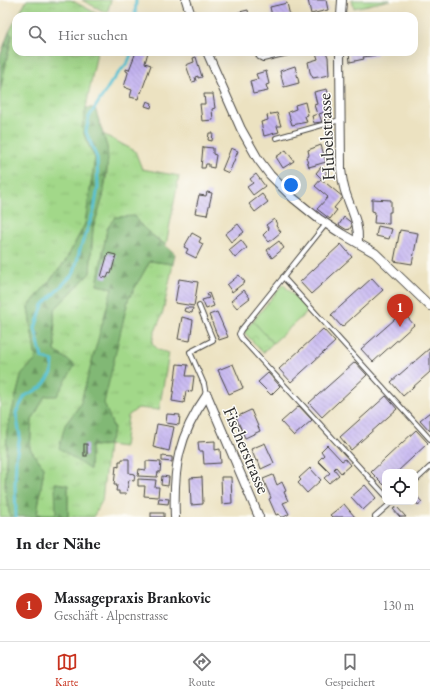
<!DOCTYPE html>
<html lang="de">
<meta charset="utf-8">
<style>
:root{--surface:#fff;--page:#f6f6f6;--text:#202124;--muted:#757577;--line:#e0e0e0;--accent:#c8321e}
body{margin:0;font-family:"EB Garamond",serif;background:var(--page);color:var(--text)}
.controls{position:absolute;right:12px;bottom:12px;display:grid;overflow:hidden;border-radius:8px;box-shadow:0 4px 16px #0002}
.controls button{width:36px;height:36px;display:grid;place-items:center;padding:0;border:0;border-bottom:1px solid var(--line);background:var(--surface);color:var(--text);font:20px sans-serif}
.you{position:absolute;left:291px;top:185px;width:14px;height:14px;margin:-10px;border:3px solid #fff;border-radius:50%;background:#1a73e8;box-shadow:0 0 0 6px #1a73e833}
.badge{display:grid;place-items:center;width:26px;height:26px;border-radius:50%;background:var(--accent);color:#fff;font-size:13px;font-weight:700}
.pin{position:absolute;translate:-50% -33px;filter:drop-shadow(0 1px 2px #0008)}
.pin::after{content:'';position:absolute;top:21px;width:14px;height:12px;background:inherit;clip-path:polygon(0 0,100% 0,50% 100%)}
.list{margin:0;padding:0;list-style:none}
h2{display:flex;justify-content:space-between;align-items:center;height:52px;margin:0;padding:0 16px;font-size:17px}
h2 small{font-size:13px;font-weight:400;color:var(--muted)}
.list li{display:grid;grid-template-columns:26px 1fr auto;gap:12px;align-items:center;box-sizing:border-box;height:72px;padding:0 16px;border-top:1px solid var(--line)}
.list b{display:block;font-size:15px;white-space:nowrap}
.list p{margin:0;font-size:13px;white-space:nowrap;color:var(--muted)}
.list em{font-size:13px;font-style:normal;color:var(--muted)}
.icon{flex:none;width:22px;height:22px;fill:none;stroke:currentColor;stroke-width:2;stroke-linecap:round;stroke-linejoin:round}
.map{position:relative;flex:none;width:430px;height:517px;overflow:hidden}
.search{position:absolute;background:var(--surface);box-shadow:0 4px 16px #0002;left:12px;right:12px;top:12px;height:44px;display:flex;align-items:center;gap:10px;box-sizing:border-box;padding:0 14px;border-radius:12px;color:var(--muted);font-size:15px}
.sheet{height:124px;background:var(--surface)}
nav{display:flex;justify-content:space-around;align-items:center;box-sizing:border-box;height:56px;border-top:1px solid var(--line);background:var(--surface);font-size:11px;color:var(--muted)}
nav a{display:grid;justify-items:center;gap:2px}
nav .on{color:var(--accent)}
.map>svg:first-child{display:block}
.grass{fill:url(#grass-tufts);stroke:#66825a}
.forest{fill:url(#forest-firs);stroke:#567250}
.park{fill:url(#park-crowns);stroke:#66825a}
.garden{fill:#a2d889;stroke:#66825a}
.lines{fill:none;stroke-linecap:round;stroke-linejoin:round}
.stream{stroke:#58c2d5;stroke-width:3}
.building{fill:url(#building-back-hatch)}
.lane-casing{stroke:#484642;stroke-width:6}
.street-casing{stroke:#484642;stroke-width:10}
.lane{stroke:#fff;stroke-width:4}
.street{stroke:#fff;stroke-width:8}
.labels{text-anchor:middle;dominant-baseline:central;stroke-width:3;stroke-linejoin:round;paint-order:stroke}
.street-label{font-size:18px;fill:#2b2b2b;stroke:#fdfcf7}
</style>
<div class="map">
<svg width="430" height="517" viewBox="0 0 430 517">
<defs>
<pattern id="grass-tufts" width="24" height="20" patternUnits="userSpaceOnUse"><rect width="24" height="20" fill="#a2d889"/><path d="M3 7l-1-3M5 7V3M7 7l1-3M15 17l-1-3M17 17v-4M19 17l1-3" fill="none" stroke="#8cba76"/></pattern>
<pattern id="forest-firs" width="22" height="20" patternUnits="userSpaceOnUse"><rect width="22" height="20" fill="#81b875"/><path d="M5 1l3.5 6h-7zM16 11l3.5 6h-7z" fill="#6a9660"/></pattern>
<pattern id="park-crowns" width="20" height="18" patternUnits="userSpaceOnUse"><rect width="20" height="18" fill="#a2d889"/><path d="M2 6a3 3 0 1 1 6 0M12 15a3 3 0 1 1 6 0" fill="none" stroke="#8cba76"/></pattern>
<pattern id="building-back-hatch" width="6" height="6" patternUnits="userSpaceOnUse"><rect width="6" height="6" fill="#c5b5f1"/><path d="M-1 5l2 2M0 0l6 6M5-1l2 2" fill="none" stroke="#a093c3"/></pattern>
</defs>
<rect width="100%" height="100%" fill="#fdfcf7"/>
<filter id="ink" filterUnits="userSpaceOnUse"><feTurbulence type="fractalNoise" baseFrequency=".025" numOctaves="2"/><feDisplacementMap in="SourceGraphic" scale="8" xChannelSelector="R" yChannelSelector="G"/><feConvolveMatrix kernelMatrix="1 2 1 2 8 2 1 2 1" color-interpolation-filters="sRGB"/></filter>
<filter id="wash" filterUnits="userSpaceOnUse"><feTurbulence type="fractalNoise" baseFrequency=".012" numOctaves="4" result="noise"/><feDisplacementMap in="SourceGraphic" scale="16" xChannelSelector="R" yChannelSelector="G"/><feGaussianBlur stdDeviation="0.9" result="paint"/><feColorMatrix in="noise" values="0 0 0 0 0 0 0 0 0 0 0 0 0 0 0 0 0 1.4 0 .05"/><feComposite in="paint" operator="in"/></filter>
<g filter="url(#wash)">
<rect width="100%" height="100%" fill="#ece2c1"/>
<!-- grass -->
<g class="grass">
<polygon points="27,0 71,0 101,16 18,16"/>
<polygon points="82,0 111,0 107,13"/>
<polygon points="16,19 16,52 97,52 82,128 86,140 95,158 85,224 65,262 28,307 36,360 22,373 7,431 5,490 10,517 0,517 0,91 12,35 9,32"/>
<polygon points="103,134 135,151 142,169 179,176 166,245 140,226 107,229 97,285 113,288 80,405 65,425 90,470 91,446 108,445 114,428 103,403 128,300 150,261 173,264 163,312 154,334 152,343 158,350 169,353 159,410 138,408 128,416 124,447 108,445 102,501 93,517 68,517 68,485 56,483 57,514 37,515 44,467 30,449 32,420 45,396 55,351 54,310 90,273 93,228 103,197 107,172 107,147"/>
</g>
<!-- forest -->
<g class="forest">
<polygon points="9,32 12,35 0,91 0,56"/>
<polygon points="86,108 95,108 107,147 108,159 103,197 93,228 90,273 54,310 55,351 75,365 57,396 45,396 32,420 30,449 44,467 37,514 56,514 55,483 68,485 68,517 10,517 5,490 7,431 22,373 36,360 28,307 65,262 85,224 95,158 86,140 82,128"/>
<path d="M134,216c10,16 28,25 41,38l-2,10 -23,-3 -22,39 -24,103 10,26 -6,16 -17,1 -1,24 -31,-22 6,-23 15,-20 32,-117 -15,-3 10,-56 8,-12z"/>
</g>
<!-- park -->
<polygon class="park" points="253,321 273,343 263,353 244,332"/>
<!-- garden -->
<g class="garden">
<polygon points="352,0 390,0 354,8"/>
<polygon points="283,284 308,311 273,343 253,321"/>
</g>
<g class="lines">
<!-- stream -->
<g class="stream">
<polyline points="135,16 136,0"/>
<polyline points="16,517 15,485 16,458 20,436 16,413 25,396 42,387 52,373 53,361 42,358 35,328 43,305 74,273 80,249 94,211 98,187 97,158 86,132 89,117 112,81 128,62 132,52"/>
</g>
</g>
<g id="blocks">
<!-- building -->
<g class="building">
<polygon points="308,0 326,0 328,10 311,14"/>
<polygon points="287,3 290,16 272,16 270,7"/>
<polygon points="248,10 249,16 231,16 231,14"/>
<polygon points="136,52 148,52 145,63 151,65 141,93 140,92 138,99 130,97 132,90 124,87 128,73 128,72 126,71 126,69 129,70"/>
<polygon points="326,52 328,57 329,75 313,78 310,72 308,62 318,59 316,53"/>
<polygon points="349,52 376,52 377,55 363,57 364,59 350,62"/>
<polygon points="196,57 202,77 198,78 198,76 195,77 196,81 192,82 186,65 194,62 193,58"/>
<polygon points="295,66 299,83 284,87 280,71"/>
<polygon points="266,71 269,84 266,85 268,91 253,94 250,81 258,79 256,74"/>
<polygon points="327,89 330,100 325,102 328,111 319,114 322,122 314,123 312,116 317,114 314,105 317,104 314,92"/>
<polygon points="204,94 213,94 215,108 212,109 213,120 202,121 200,104 205,104"/>
<polygon points="147,101 152,103 151,108 145,106"/>
<polygon points="305,102 308,115 305,116 307,122 292,125 288,112 296,109 295,105"/>
<polygon points="277,113 281,126 277,126 279,132 264,136 261,122 268,120 267,115"/>
<polygon points="209,133 213,133 212,141 208,140"/>
<polygon points="321,145 326,162 309,167 306,157 308,157 309,155 308,150"/>
<polygon points="203,147 213,148 213,154 216,155 214,168 209,167 209,164 206,164 205,168 201,168"/>
<polygon points="231,148 238,151 229,173 222,170"/>
<polygon points="286,150 294,161 283,168 276,157"/>
<polygon points="321,167 327,172 322,179 316,173"/>
<polygon points="256,174 265,186 253,195 247,187 253,183 250,179"/>
<polygon points="321,179 343,197 334,208 337,210 330,219 317,209 328,197 315,186"/>
<polygon points="291,182 294,185 290,190 287,187"/>
<polygon points="207,192 212,193 207,215 195,213 199,195 206,196"/>
<polygon points="262,194 268,202 255,212 249,204"/>
<polygon points="372,199 391,200 391,212 389,212 389,224 374,223 375,212 372,211"/>
<polygon points="344,217 353,224 349,230 348,229 347,230 339,225"/>
<polygon points="274,219 277,224 276,226 281,232 269,242 263,235 269,229 266,225"/>
<polygon points="238,224 244,232 231,242 225,234"/>
<polygon points="378,226 392,229 389,239 376,236"/>
<polygon points="400,230 418,233 412,264 394,261"/>
<polygon points="192,233 201,238 199,242 203,244 196,258 186,253 188,249 184,247"/>
<polygon points="241,240 247,248 235,258 229,250"/>
<polygon points="279,241 284,248 272,258 267,250"/>
<polygon points="341,244 352,257 311,294 300,282"/>
<polygon points="108,253 116,255 111,274 109,273 107,278 101,277"/>
<polygon points="239,275 245,282 232,292 227,285"/>
<polygon points="372,278 383,290 342,327 331,315"/>
<polygon points="179,279 198,282 194,306 175,303"/>
<polygon points="244,290 250,298 237,308 231,301"/>
<polygon points="209,293 214,306 206,309 202,300 209,298 207,294"/>
<polygon points="185,308 193,308 192,313 184,311"/>
<polygon points="217,312 228,337 219,340 209,315"/>
<polygon points="403,312 414,325 373,362 361,349"/>
<polygon points="182,317 193,320 190,341 178,339"/>
<polygon points="323,329 335,342 291,382 279,369"/>
<polygon points="430,348 430,372 403,396 391,382"/>
<polygon points="355,362 367,375 322,417 309,403"/>
<polygon points="177,364 188,365 186,376 194,376 192,392 186,391 184,403 172,401"/>
<polygon points="233,364 243,388 229,394 218,370"/>
<polygon points="268,373 280,386 271,395 258,382"/>
<polygon points="386,396 397,409 351,450 340,437"/>
<polygon points="299,406 312,420 294,436 281,422"/>
<polygon points="251,410 260,431 245,438 236,417"/>
<polygon points="430,412 430,431 420,420"/>
<polygon points="167,414 180,415 179,425 166,423"/>
<polygon points="157,424 174,427 169,451 153,447"/>
<polygon points="416,430 428,443 397,472 385,472 385,483 384,485 371,472"/>
<polygon points="215,441 215,450 220,449 221,463 204,464 203,451 199,451 198,442"/>
<polygon points="265,443 274,463 261,469 258,460 256,461 251,449"/>
<rect x="84" y="444" width="3" height="12"/>
<polygon points="327,445 342,461 345,459 350,465 341,473 336,467 334,469 339,475 329,483 324,478 330,473 318,461 324,455 321,451"/>
<polygon points="162,456 172,457 172,462 162,461"/>
<polygon points="122,459 129,459 129,473 135,474 134,481 129,480 126,494 119,494 119,491 116,491 117,485 114,485 116,466 119,467 119,461 122,461"/>
<polygon points="146,461 161,462 160,472 158,472 157,477 138,476 139,469 146,470"/>
<polygon points="310,468 321,480 307,493 298,483 301,480 299,478"/>
<polygon points="273,475 277,485 282,482 286,491 284,492 288,501 283,503 289,514 284,517 281,517 279,514 276,515 269,499 271,498 263,479"/>
<polygon points="162,476 169,477 168,486 161,485"/>
<polygon points="202,477 203,504 191,505 190,478"/>
<polygon points="221,477 231,477 232,503 222,504"/>
<polygon points="138,479 156,480 155,487 159,487 158,497 144,496 145,486 138,486"/>
<polygon points="365,485 376,498 363,510 351,497"/>
<polygon points="415,494 422,502 418,505 415,501"/>
<polygon points="159,498 169,499 168,504 158,503"/>
<polygon points="344,504 355,517 332,517 330,515"/>
<polygon points="397,507 406,517 400,517 393,509"/>
<rect x="151" y="513" width="13" height="4"/>
</g>
</g>
</g>
<g filter="url(#ink)">
<use href="#blocks" fill-opacity="0" stroke="#484642" stroke-width="1"/>
<g class="lines">
<!-- lane casing -->
<g class="lane-casing">
<g id="lane">
<polyline points="257,52 259,57 263,59 292,52"/>
<polyline points="276,138 340,120"/>
<polyline points="326,224 241,330 239,334 241,338 385,495"/>
<polyline points="283,277 430,439"/>
<polyline points="199,306 213,340 190,352 204,384 206,395"/>
<polyline points="415,481 430,467"/>
<polyline points="375,517 392,502"/>
</g>
</g>
<!-- street casing -->
<g class="street-casing">
<g id="street">
<polyline points="186,0 191,16"/>
<polyline points="341,16 342,0"/>
<polyline points="207,52 241,129 258,159 270,175 293,198 319,219 342,234 375,253 430,306"/>
<path d="M340,52l1,117c1,9 2,17 5,25 6,18 13,29 12,48"/>
<polyline points="207,395 259,517"/>
<path d="M175,517c-2,-49 3,-81 32,-122"/>
</g>
</g>
<!-- lane -->
<use href="#lane" class="lane"/>
<!-- street -->
<use href="#street" class="street"/>
</g>
</g>
<g class="labels">
<!-- street labels -->
<g class="street-label">
<text transform="translate(326 137) rotate(-93)">Hubelstrasse</text>
<text transform="translate(247 450) rotate(67)">Fischerstrasse</text>
</g>
</g>
</svg>
<div class="controls">
<button><svg class="icon" aria-label="locate" viewBox="0 0 24 24"><circle cx="12" cy="12" r="6"/><path d="M12 2v4M12 18v4M2 12h4M18 12h4"/></svg></button>
</div>
<div class="you"></div>
<div class="pin badge" style="left:400px;top:327px">1</div>
<div class="search"><svg class="icon" aria-label="search" viewBox="0 0 24 24"><circle cx="10" cy="10" r="6"/><path d="M15 15l6 6"/></svg>Hier suchen</div>
</div>
<section class="sheet">
<h2>In der Nähe<small></small></h2>
<ul class="list">
<li><span class="badge">1</span><div><b>Massagepraxis Brankovic</b><p>Geschäft · Alpenstrasse</p></div><em>130 m</em></li>
</ul>
</section>
<nav>
<a class="on"><svg class="icon" aria-label="map" viewBox="0 0 24 24"><path d="M3 6l6-2 6 2 6-2v14l-6 2-6-2-6 2zM9 4v14M15 6v14"/></svg>Karte</a>
<a><svg class="icon" aria-label="directions" viewBox="0 0 24 24"><path d="M12 3l9 9-9 9-9-9zM9 14v-3h6M13 9l2 2-2 2"/></svg>Route</a>
<a><svg class="icon" aria-label="saved" viewBox="0 0 24 24"><path d="M7 4h10v16l-5-4-5 4z"/></svg>Gespeichert</a>
</nav>
